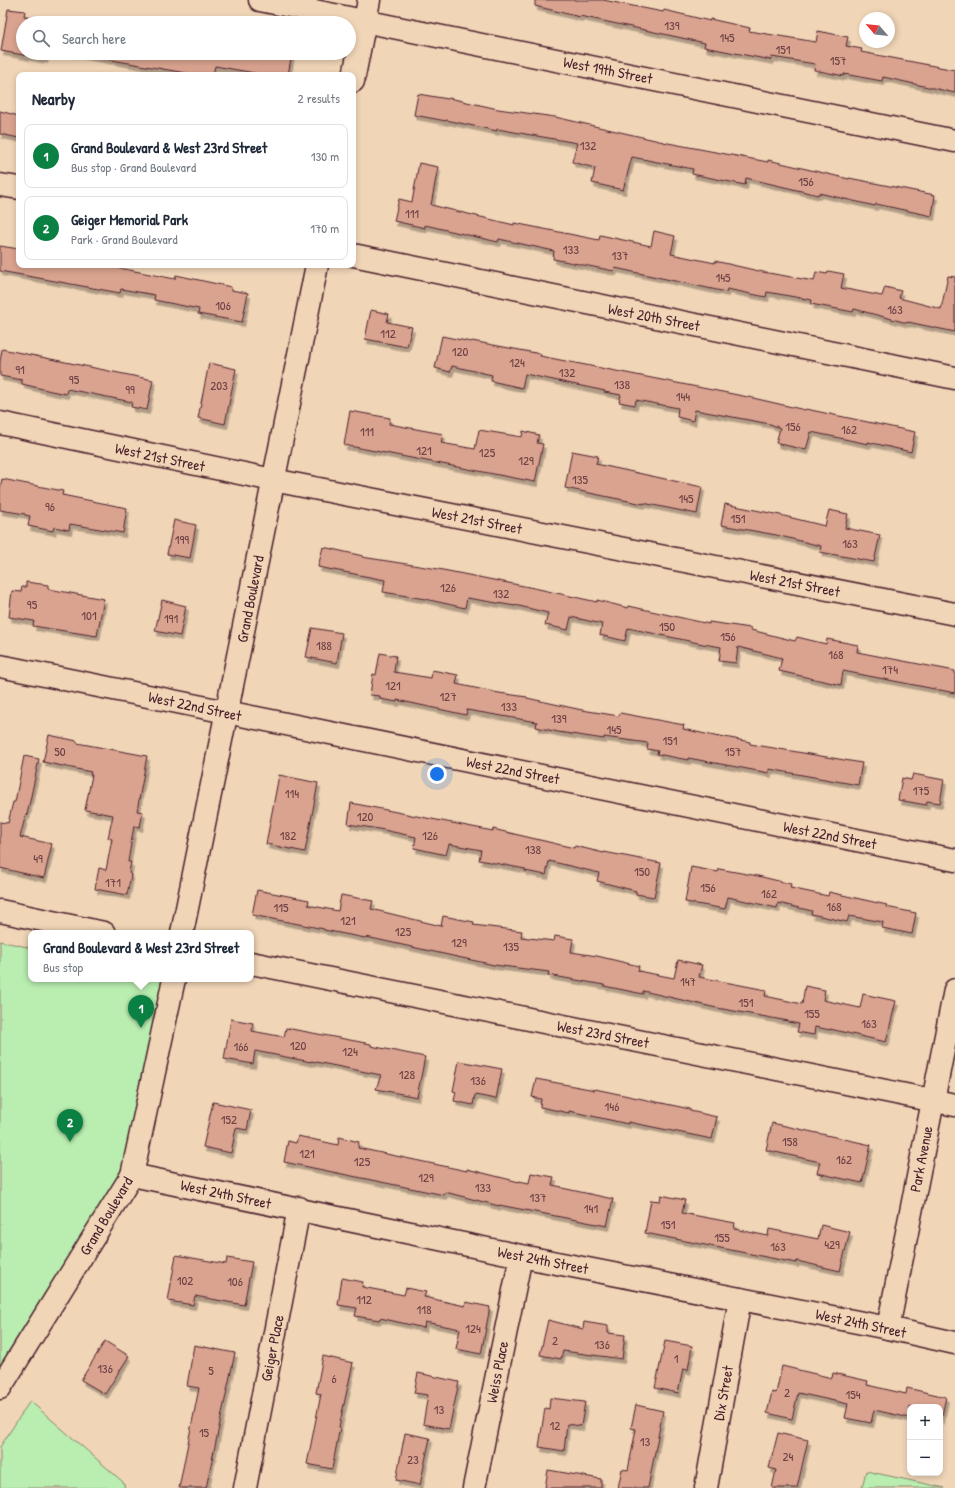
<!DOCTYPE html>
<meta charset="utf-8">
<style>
:root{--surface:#fff;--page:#f6f6f7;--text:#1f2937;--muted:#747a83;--line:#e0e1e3;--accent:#0b8043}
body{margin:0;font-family:"Patrick Hand",sans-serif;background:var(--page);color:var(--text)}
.controls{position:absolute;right:12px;bottom:12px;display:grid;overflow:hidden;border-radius:8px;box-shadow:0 2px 6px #0003}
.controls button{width:36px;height:36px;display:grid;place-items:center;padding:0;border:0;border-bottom:1px solid var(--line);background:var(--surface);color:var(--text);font:20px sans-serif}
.compass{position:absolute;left:859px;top:12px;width:36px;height:36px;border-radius:50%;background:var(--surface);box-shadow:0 2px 6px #0003;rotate:298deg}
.you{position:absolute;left:437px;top:774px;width:14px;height:14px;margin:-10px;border:3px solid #fff;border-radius:50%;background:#1a73e8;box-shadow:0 0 0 6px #1a73e833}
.badge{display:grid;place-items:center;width:26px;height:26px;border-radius:50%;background:var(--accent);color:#fff;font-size:13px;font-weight:700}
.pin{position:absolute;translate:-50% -33px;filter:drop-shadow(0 1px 2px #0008)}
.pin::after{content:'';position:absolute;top:21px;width:14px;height:12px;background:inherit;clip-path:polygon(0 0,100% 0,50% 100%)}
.popup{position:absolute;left:28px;top:930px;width:226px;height:52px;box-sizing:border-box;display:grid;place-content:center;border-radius:8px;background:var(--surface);filter:drop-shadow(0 1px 3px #0005);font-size:13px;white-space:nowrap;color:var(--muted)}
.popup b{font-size:15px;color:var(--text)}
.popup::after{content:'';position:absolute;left:50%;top:100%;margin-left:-8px;border:8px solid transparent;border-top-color:var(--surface)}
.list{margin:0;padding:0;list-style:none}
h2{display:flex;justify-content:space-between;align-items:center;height:52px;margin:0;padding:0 16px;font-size:17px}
h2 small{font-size:13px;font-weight:400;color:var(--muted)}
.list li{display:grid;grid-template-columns:26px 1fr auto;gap:12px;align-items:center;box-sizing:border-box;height:64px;margin:0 8px 8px;padding:0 8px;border:1px solid var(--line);border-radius:8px}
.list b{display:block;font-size:15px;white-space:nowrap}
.list p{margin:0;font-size:13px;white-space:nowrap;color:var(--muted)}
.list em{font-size:13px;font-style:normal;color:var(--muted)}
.icon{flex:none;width:22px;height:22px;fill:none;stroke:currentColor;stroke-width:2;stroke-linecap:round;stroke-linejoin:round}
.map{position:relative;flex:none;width:955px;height:1488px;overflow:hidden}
.search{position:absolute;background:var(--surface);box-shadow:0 2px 6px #0003;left:16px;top:16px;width:340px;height:44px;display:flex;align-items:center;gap:10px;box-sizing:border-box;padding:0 14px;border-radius:22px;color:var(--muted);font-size:15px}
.panel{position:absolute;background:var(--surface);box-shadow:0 2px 6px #0003;left:16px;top:72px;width:340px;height:196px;border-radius:8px}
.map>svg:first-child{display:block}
.green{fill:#b9eeb0;stroke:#82866e}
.building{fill:#d9a38f;stroke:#4a1f2b;filter:url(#shadow)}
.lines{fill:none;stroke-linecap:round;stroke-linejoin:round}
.minor-casing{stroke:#4a1f2b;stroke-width:25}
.minor{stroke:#f0d5b7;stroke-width:22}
.labels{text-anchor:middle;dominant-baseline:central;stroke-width:3;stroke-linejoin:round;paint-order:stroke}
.number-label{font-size:13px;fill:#6e4044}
.street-label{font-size:15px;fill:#4a1f2b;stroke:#f0d5b7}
</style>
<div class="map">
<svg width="955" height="1488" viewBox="0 0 955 1488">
<defs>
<filter id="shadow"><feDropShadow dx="2.5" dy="4.5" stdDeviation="0" flood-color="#0004"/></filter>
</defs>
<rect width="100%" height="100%" fill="#f0d5b7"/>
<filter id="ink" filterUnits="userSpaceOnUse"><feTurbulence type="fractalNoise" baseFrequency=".025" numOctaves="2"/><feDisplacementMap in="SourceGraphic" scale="8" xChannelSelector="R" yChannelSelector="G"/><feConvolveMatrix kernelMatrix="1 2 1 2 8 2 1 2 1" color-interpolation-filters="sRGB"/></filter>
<g filter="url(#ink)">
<!-- green -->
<g class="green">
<polygon points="0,941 31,948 31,979 174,979 132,1175 0,1369"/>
<polygon points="30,1401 123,1482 125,1488 0,1488 0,1447"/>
<polygon points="866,1471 945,1488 862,1488"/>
</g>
<!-- building -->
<g class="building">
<polygon points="535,0 603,0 663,12 664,10 710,21 710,19 750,28 749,31 816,42 818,31 848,37 846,46 862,49 861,52 955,70 955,93 883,77 882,81 844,74 844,76 814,70 815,64 772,57 771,60 704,47 705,43 580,16 580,17 535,6"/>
<polygon points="8,9 25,11 24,16 62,23 23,23 23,53 46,53 45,59 1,51"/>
<polygon points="72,53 292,53 288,75 266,75 215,66 213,75 197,75"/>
<polygon points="418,94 448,99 449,98 498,109 555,117 668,143 768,162 768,160 849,179 849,178 935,195 932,216 876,204 875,206 819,193 818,195 746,178 745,185 692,174 693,169 632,157 623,190 592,183 595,168 572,162 577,143 497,129 497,131 446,120 446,121 414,115"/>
<polygon points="0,111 19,116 19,138 0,134"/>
<polygon points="419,163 438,167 431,205 514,225 514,223 599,240 600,235 651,246 654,231 675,236 671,254 715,263 715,261 763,272 814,281 816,272 827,274 828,271 844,274 841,288 882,296 885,287 901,291 899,298 941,309 948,276 955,277 955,332 908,322 907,323 854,309 853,312 811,304 812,300 767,292 766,297 727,289 726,292 615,268 614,271 553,259 554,251 499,239 498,242 425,225 425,228 394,221 399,199 412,202"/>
<polygon points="0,246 19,249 19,265 104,265 175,279 176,275 231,287 231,290 248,293 242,322 198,314 199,309 154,300 155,295 121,289 120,293 0,271"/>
<polygon points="371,310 389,314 387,322 412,327 407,347 365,339"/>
<polygon points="442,336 471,342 472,341 541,354 540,356 753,398 805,410 806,409 915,432 911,452 868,442 868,444 811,432 806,450 776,443 780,428 770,424 695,410 693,421 677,417 678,408 636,400 635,405 619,402 621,395 604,392 605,391 525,374 522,388 491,381 492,375 452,366 450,372 435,368"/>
<polygon points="2,349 153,380 147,410 131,407 132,402 67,389 66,394 51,391 22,384 22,380 0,376 0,362"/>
<polygon points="209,363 236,369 225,424 198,418"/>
<polygon points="350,411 390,418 389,424 443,434 441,443 475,449 479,430 522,437 523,431 539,435 537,443 543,444 535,482 344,445"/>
<polygon points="572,451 598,456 596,464 702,487 697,514 643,503 643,504 565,488"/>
<polygon points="2,479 63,491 62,495 127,508 123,533 70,524 69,530 54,527 53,531 28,526 30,516 25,515 25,514 0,510 0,489"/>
<polygon points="725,504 780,515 825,526 829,510 848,514 845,528 880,535 874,562 820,552 821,546 776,535 721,525"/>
<polygon points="174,520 196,525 190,558 167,554"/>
<polygon points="323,547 363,556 362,557 438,569 534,588 597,602 597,600 628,608 629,606 709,624 709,622 751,628 751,630 795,641 797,637 826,644 827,639 858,645 857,652 955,671 955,693 843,671 841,685 779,671 782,658 738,647 736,663 719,661 721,647 703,644 628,628 625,641 600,635 602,624 571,617 568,630 545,625 548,613 515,605 515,606 467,598 465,608 425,599 383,592 385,580 318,567"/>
<polygon points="26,582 48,585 48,589 104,599 97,636 33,626 34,621 9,617 12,591 21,592 22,587 26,587"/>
<polygon points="162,600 186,606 180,636 155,631"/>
<polygon points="312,628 342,633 337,663 306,657"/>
<polygon points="380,653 396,656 394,672 431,678 432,670 458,675 456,684 499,693 527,697 527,698 582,710 619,716 620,713 684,725 683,729 719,737 720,736 750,742 750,744 862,763 858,785 769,769 769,773 688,758 688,760 657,754 658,751 647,749 648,743 604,737 604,739 558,732 536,727 537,722 467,710 466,715 397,700 397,702 380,699 380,696 370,695 373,674 376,675"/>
<polygon points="49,735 77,741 77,743 147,756 137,811 143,812 140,827 134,826 128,862 131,862 129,873 131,875 127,895 95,889 99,868 106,870 112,839 108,838 113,815 85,810 92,775 90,775 91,772 43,762"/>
<polygon points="24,756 39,759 27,815 26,814 20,837 52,844 44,878 0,868 0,822 8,823 13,802 15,802"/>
<polygon points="913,774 944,780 940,803 927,801 926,805 898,800 902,778 911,780"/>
<polygon points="279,775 318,783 305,852 266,844"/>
<polygon points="351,803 462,825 493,831 493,829 574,848 575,846 604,853 604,852 661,863 654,897 636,894 636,891 597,881 599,873 549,861 546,875 525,871 525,869 479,860 481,850 449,844 446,855 414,848 416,837 379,829 348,824"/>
<polygon points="691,867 718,872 719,869 758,876 791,884 790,888 828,896 829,892 887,905 886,907 916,913 912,934 882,928 883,922 849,916 847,922 811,914 812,911 778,903 777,908 728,897 725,909 685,902"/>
<polygon points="257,890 309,900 308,905 338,911 341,895 373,901 371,909 441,926 443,916 474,922 473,925 522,931 521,937 554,941 555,936 573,939 571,952 597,956 639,966 638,971 674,978 678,960 702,965 699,977 766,990 765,996 802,1004 805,986 825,990 823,1000 860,1008 863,994 896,1001 886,1042 830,1029 830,1030 815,1027 814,1035 797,1032 799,1024 788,1022 788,1021 712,1007 643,991 643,994 604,986 604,985 548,975 549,972 494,965 366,937 365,938 324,930 324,929 252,915"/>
<polygon points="231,1019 253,1023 252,1031 284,1037 286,1028 371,1044 371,1046 425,1057 417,1097 376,1089 381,1075 311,1061 311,1062 255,1051 253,1064 224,1059"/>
<polygon points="459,1061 502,1069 496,1099 475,1095 473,1105 454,1101 456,1092 453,1091"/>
<polygon points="536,1079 595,1090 595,1089 690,1109 690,1111 717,1117 712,1139 628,1122 628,1124 569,1111 569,1113 540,1107 541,1099 532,1097"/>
<polygon points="213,1102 251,1110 247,1130 236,1128 231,1153 203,1147"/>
<polygon points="772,1123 871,1145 862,1183 817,1173 820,1162 766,1150"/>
<polygon points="298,1136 338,1145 339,1137 359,1142 358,1148 467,1171 467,1169 519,1182 519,1181 529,1183 531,1173 554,1177 552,1185 562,1187 562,1188 613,1199 607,1226 499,1205 499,1206 445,1192 444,1195 284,1162 288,1141 296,1143"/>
<polygon points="661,1195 685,1200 682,1213 735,1223 734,1229 768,1236 769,1229 818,1239 821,1225 850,1232 840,1271 797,1261 796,1263 645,1233 651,1200 660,1201"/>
<polygon points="176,1255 226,1264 227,1258 252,1262 244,1305 195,1296 193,1305 168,1301"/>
<polygon points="342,1278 363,1282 362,1287 404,1295 406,1288 426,1292 424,1297 465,1306 466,1302 490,1307 481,1354 456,1349 460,1329 425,1322 424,1328 380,1318 379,1320 355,1316 357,1308 338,1305"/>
<polygon points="548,1320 583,1329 584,1322 608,1326 608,1333 625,1335 622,1359 563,1351 561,1359 540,1355"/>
<polygon points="105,1341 129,1356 105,1394 81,1380"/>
<polygon points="665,1341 692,1346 688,1370 683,1369 678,1393 655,1388"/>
<polygon points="194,1345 235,1353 206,1488 179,1488 199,1388 187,1386"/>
<polygon points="323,1356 353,1363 339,1427 340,1427 332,1469 307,1464 321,1394 316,1393"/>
<polygon points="782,1366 832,1378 833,1373 868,1381 867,1385 906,1394 907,1388 946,1397 941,1420 940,1407 910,1407 910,1418 874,1410 871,1423 845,1418 848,1404 798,1393 792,1419 767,1413 772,1392 776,1393"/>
<polygon points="418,1373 459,1382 449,1429 423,1424 428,1395 414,1393"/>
<polygon points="550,1398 585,1402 581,1426 567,1424 564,1451 539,1447 545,1408 549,1409"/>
<polygon points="636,1405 663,1411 648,1488 618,1488 622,1469 628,1470 636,1429 631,1428"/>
<polygon points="405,1433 430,1438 420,1485 396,1480"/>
<polygon points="778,1433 808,1440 797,1488 772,1488 776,1470 769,1468"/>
<polygon points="548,1470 601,1479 601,1488 545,1488"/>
</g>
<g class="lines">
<!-- minor casing -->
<g class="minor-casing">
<g id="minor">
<polyline points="260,0 955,141"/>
<polyline points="353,81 369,0"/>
<polyline points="0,185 19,188"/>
<polyline points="353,255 955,378"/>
<polyline points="0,423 273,480 955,614"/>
<polyline points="0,666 955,860"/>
<polyline points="0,911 104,933"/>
<path d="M182,933c46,-222 89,-445 135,-668"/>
<polyline points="251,963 955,1105"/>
<polyline points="132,1175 521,1256 888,1328 955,1343"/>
<polyline points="888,1328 955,990"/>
<polyline points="0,1388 132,1175 174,979"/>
<polyline points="245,1488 299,1208"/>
<polyline points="474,1488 521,1256"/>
<polyline points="706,1488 740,1299"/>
</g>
</g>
<!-- minor -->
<use href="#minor" class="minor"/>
</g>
</g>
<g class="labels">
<!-- number labels -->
<g class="number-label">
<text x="672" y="25">139</text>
<text x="727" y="37">145</text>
<text x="783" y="49">151</text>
<text x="838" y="60">157</text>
<text x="588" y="145">132</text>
<text x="806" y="181">156</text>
<text x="412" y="213">111</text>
<text x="571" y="249">133</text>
<text x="620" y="255">137</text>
<text x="723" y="277">145</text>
<text x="223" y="305">106</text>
<text x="895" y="309">163</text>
<text x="388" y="333">112</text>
<text x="460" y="351">120</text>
<text x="517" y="362">124</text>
<text x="20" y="369">91</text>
<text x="567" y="372">132</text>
<text x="74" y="379">95</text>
<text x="622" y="384">138</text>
<text x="219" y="385">203</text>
<text x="130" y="389">99</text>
<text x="683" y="396">144</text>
<text x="793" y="426">156</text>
<text x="849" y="429">162</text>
<text x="367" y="431">111</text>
<text x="424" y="450">121</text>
<text x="487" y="452">125</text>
<text x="526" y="460">129</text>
<text x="580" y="479">135</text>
<text x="686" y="498">145</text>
<text x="50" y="506">96</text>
<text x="738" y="518">151</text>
<text x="182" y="539">199</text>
<text x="850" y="543">163</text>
<text x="448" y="587">126</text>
<text x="501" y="593">132</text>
<text x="32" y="604">95</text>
<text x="89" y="615">101</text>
<text x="171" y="618">191</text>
<text x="667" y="626">150</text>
<text x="728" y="636">156</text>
<text x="324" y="645">188</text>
<text x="836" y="654">168</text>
<text x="890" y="669">174</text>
<text x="393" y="685">121</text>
<text x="448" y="696">127</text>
<text x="509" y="706">133</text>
<text x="559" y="718">139</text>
<text x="614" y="729">145</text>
<text x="670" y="740">151</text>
<text x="60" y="751">50</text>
<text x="733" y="751">157</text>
<text x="921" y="790">175</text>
<text x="292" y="793">114</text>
<text x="365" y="816">120</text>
<text x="288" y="835">182</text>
<text x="430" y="835">126</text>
<text x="533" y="849">138</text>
<text x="38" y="858">49</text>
<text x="642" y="871">150</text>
<text x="113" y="882">171</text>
<text x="708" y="887">156</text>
<text x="769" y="893">162</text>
<text x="834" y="906">168</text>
<text x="281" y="907">115</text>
<text x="348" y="920">121</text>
<text x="403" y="931">125</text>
<text x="459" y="942">129</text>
<text x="511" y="946">135</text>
<text x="688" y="981">147</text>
<text x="746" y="1002">151</text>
<text x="812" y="1013">155</text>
<text x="869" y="1023">163</text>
<text x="298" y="1045">120</text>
<text x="241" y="1046">166</text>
<text x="350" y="1051">124</text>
<text x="407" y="1074">128</text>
<text x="478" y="1080">136</text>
<text x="612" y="1106">146</text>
<text x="229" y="1119">152</text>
<text x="790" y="1141">158</text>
<text x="307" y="1153">121</text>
<text x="844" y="1159">162</text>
<text x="362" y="1161">125</text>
<text x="426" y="1177">129</text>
<text x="483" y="1187">133</text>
<text x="538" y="1197">137</text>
<text x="591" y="1208">141</text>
<text x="668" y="1224">151</text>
<text x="722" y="1237">155</text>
<text x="832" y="1244">429</text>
<text x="778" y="1246">163</text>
<text x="185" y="1280">102</text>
<text x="235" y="1281">106</text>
<text x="364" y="1299">112</text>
<text x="424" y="1309">118</text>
<text x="473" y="1328">124</text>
<text x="555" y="1340">2</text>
<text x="602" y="1344">136</text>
<text x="676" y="1358">1</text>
<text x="105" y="1368">136</text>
<text x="211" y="1370">5</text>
<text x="334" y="1378">6</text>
<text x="787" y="1392">2</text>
<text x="853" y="1394">154</text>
<text x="439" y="1409">13</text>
<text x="555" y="1425">12</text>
<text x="204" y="1432">15</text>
<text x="645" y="1441">13</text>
<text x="788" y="1456">24</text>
<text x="413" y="1459">23</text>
</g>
<!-- street labels -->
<g class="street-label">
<text transform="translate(608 70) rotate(11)">West 19th Street</text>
<text transform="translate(654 317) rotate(11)">West 20th Street</text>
<text transform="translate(160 457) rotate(12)">West 21st Street</text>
<text transform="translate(477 520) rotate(11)">West 21st Street</text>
<text transform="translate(795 583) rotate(11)">West 21st Street</text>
<text transform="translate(250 599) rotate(-79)">Grand Boulevard</text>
<text transform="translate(195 706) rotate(12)">West 22nd Street</text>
<text transform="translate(513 770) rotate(11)">West 22nd Street</text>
<text transform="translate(830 835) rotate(11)">West 22nd Street</text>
<text transform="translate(603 1034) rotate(11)">West 23rd Street</text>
<text transform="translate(921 1159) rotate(-79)">Park Avenue</text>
<text transform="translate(226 1194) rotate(12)">West 24th Street</text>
<text transform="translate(106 1216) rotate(-59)">Grand Boulevard</text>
<text transform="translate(543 1260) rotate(11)">West 24th Street</text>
<text transform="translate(861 1323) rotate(12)">West 24th Street</text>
<text transform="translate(272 1348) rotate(-79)">Geiger Place</text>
<text transform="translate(497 1372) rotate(-79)">Weiss Place</text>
<text transform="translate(723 1393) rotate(-80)">Dix Street</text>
</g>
</g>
</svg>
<div class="controls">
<button>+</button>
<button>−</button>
</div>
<svg class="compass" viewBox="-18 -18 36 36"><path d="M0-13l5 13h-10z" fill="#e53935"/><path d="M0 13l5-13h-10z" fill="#747a83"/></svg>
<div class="you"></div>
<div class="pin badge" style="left:141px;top:1028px">1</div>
<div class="popup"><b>Grand Boulevard &amp; West 23rd Street</b>Bus stop</div>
<div class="pin badge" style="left:70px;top:1142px">2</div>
<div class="search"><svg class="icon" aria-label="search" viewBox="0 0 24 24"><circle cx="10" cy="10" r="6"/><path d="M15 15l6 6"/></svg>Search here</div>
<section class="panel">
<h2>Nearby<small>2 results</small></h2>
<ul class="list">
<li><span class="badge">1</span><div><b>Grand Boulevard &amp; West 23rd Street</b><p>Bus stop · Grand Boulevard</p></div><em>130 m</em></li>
<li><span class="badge">2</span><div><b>Geiger Memorial Park</b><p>Park · Grand Boulevard</p></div><em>170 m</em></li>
</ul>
</section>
</div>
